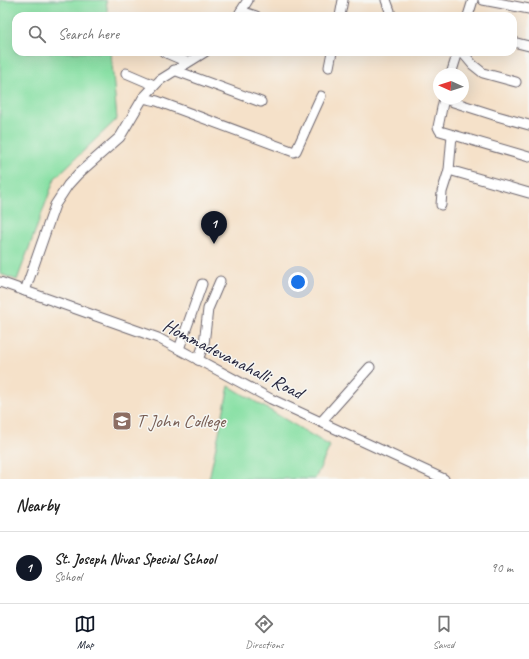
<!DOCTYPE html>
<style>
:root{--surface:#fff;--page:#f2f2f2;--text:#222;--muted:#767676;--line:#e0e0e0;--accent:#111827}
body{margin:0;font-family:Caveat,sans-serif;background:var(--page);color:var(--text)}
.compass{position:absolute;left:433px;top:68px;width:36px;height:36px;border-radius:50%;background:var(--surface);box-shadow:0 4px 16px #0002;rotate:273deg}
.you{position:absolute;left:298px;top:282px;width:14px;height:14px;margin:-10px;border:3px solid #fff;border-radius:50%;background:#1a73e8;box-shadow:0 0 0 6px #1a73e833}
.badge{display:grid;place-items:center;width:26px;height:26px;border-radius:50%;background:var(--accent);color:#fff;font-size:13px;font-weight:700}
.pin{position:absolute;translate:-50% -33px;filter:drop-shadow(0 1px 2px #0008)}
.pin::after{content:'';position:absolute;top:21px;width:14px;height:12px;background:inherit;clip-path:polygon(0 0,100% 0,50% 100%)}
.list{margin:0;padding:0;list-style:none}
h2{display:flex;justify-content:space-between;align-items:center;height:52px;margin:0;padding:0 16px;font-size:17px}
h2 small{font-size:13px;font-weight:400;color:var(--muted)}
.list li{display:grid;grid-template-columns:26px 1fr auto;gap:12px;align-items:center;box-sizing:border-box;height:72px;padding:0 16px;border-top:1px solid var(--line)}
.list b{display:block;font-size:15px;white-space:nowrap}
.list p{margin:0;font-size:13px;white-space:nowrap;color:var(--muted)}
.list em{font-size:13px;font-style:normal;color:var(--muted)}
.icon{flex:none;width:22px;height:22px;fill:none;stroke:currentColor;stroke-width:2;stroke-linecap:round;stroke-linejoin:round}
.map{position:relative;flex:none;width:529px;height:479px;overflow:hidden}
.search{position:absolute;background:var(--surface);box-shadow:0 4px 16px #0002;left:12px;right:12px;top:12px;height:44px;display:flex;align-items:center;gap:10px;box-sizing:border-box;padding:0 14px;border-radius:12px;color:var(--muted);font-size:15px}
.sheet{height:124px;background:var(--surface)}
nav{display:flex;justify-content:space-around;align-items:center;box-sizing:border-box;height:56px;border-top:1px solid var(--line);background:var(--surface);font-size:11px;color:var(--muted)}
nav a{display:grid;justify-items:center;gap:2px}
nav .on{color:var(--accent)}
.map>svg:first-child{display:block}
.green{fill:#88e0a4;stroke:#558170}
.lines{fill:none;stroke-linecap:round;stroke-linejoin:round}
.minor-casing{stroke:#6c656d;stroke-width:11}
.minor{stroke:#fff;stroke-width:9}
.labels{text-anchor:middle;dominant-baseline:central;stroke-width:3;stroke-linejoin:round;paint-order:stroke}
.street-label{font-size:19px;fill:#22223b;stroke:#f6f6f2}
.education-label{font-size:19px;fill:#785e54;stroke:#f6f6f2;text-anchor:start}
</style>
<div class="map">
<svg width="529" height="479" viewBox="0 0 529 479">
<rect width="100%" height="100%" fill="#f6f6f2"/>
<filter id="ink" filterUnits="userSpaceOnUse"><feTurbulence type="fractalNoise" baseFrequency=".025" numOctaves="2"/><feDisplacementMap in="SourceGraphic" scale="8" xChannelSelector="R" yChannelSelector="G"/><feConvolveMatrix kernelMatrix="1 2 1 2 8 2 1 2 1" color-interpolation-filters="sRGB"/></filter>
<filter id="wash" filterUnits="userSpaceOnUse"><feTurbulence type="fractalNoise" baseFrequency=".012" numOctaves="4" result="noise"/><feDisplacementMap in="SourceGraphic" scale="16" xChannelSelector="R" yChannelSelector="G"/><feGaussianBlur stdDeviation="0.9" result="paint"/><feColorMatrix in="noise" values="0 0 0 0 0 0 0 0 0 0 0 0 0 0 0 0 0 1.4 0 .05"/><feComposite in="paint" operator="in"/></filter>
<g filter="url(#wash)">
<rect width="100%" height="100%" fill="#f5e1c9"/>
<!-- green -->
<g class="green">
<polygon points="0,0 106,0 108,16 16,16 16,52 111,52 117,119 55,178 17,280 0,274"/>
<polygon points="229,386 330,446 315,479 209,479"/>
</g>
</g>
<g filter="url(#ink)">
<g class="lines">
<!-- minor casing -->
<g class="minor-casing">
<g id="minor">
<polyline points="386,0 390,11 389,16"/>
<polyline points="483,0 529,9"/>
<polyline points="241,11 256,16"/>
<polyline points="238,16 248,0"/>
<polyline points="340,16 343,0"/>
<polyline points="468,16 473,0"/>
<polyline points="513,42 529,46"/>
<polyline points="164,52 187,62"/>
<polyline points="462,52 473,65 483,73 516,82"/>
<polyline points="329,67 332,52"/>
<polyline points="174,70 261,102"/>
<polyline points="126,73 154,85"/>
<polyline points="451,74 458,52"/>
<polyline points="143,98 157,101 294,152 296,151 321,96"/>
<polyline points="444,98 438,127 440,131 529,157"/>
<polyline points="444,99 497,116 529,125"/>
<polyline points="449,170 529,193"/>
<polyline points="441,205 442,192 449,170 452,135"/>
<polyline points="0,282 158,338 271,399 444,479"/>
<polyline points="25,291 55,205 68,185 78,174 120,137 143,98 160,80 205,52"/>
<polyline points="179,349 202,284"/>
<polyline points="198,360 204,344 208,309 220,281"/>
<polyline points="321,422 370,367"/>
</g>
</g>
<!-- minor -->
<use href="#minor" class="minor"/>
</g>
</g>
<!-- icons -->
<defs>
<g id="university-square" transform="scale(1)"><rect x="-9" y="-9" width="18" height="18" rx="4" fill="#8d6e63" stroke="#f6f6f2"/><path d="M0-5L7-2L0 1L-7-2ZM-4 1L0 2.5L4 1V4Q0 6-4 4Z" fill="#fff"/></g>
</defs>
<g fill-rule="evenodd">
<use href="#university-square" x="122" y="421"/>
</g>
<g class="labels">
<!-- street labels -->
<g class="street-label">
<text transform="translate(233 359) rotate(27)">Hommadevanahalli Road</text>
</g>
<!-- education labels -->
<g class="education-label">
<text x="136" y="421">T John College</text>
</g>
</g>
</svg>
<svg class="compass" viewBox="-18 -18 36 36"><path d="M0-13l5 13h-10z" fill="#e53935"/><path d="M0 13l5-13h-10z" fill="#767676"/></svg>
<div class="you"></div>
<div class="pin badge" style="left:214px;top:244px">1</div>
<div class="search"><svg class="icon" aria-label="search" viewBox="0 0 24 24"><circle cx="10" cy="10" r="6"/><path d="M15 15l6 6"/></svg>Search here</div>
</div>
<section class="sheet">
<h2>Nearby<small></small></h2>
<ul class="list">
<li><span class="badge">1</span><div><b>St. Joseph Nivas Special School</b><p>School</p></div><em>90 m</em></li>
</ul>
</section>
<nav>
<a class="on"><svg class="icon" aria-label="map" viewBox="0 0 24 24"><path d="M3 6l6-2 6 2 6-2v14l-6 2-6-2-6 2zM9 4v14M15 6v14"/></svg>Map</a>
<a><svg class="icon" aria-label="directions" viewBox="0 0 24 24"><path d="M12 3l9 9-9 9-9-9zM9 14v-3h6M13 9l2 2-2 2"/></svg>Directions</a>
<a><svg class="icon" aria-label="saved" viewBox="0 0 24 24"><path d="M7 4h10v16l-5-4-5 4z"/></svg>Saved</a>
</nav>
